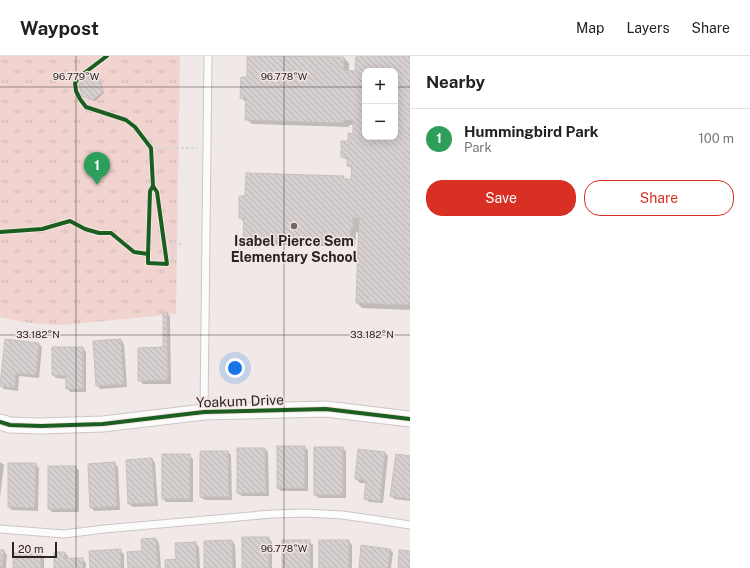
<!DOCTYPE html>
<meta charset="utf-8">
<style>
:root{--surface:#fff;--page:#f2f2f2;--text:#222;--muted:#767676;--line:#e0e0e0;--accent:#d93025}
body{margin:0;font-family:"Public Sans",sans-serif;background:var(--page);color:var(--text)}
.controls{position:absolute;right:12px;top:12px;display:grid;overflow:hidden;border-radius:8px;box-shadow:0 2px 10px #0003}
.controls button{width:36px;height:36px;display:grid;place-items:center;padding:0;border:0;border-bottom:1px solid var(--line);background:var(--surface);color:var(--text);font:20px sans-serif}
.scale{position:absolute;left:12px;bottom:10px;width:45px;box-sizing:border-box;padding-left:4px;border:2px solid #2a2524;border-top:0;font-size:11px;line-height:14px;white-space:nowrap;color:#2a2524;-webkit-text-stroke:3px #f4e6e4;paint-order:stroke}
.you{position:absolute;left:235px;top:312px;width:14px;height:14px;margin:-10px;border:3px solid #fff;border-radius:50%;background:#1a73e8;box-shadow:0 0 0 6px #1a73e833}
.badge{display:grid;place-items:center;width:26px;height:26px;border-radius:50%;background:var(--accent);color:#fff;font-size:13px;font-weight:700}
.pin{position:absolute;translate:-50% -33px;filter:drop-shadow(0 1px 2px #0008)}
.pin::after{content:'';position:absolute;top:21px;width:14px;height:12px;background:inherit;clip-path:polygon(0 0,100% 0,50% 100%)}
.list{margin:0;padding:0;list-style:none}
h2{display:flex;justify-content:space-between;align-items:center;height:52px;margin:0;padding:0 16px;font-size:17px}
h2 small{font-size:13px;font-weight:400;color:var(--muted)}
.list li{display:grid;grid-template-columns:26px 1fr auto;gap:12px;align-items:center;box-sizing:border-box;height:60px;padding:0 16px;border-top:1px solid var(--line)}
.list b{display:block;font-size:15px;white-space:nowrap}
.list p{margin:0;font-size:13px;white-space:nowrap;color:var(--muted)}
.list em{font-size:13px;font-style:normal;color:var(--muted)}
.actions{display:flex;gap:8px;padding:12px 16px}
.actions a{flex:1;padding:9px 0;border:1px solid var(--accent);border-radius:16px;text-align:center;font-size:14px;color:var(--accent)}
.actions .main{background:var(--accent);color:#fff}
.map{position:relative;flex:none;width:410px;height:512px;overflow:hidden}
header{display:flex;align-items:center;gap:24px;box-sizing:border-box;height:56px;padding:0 20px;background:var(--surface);border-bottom:1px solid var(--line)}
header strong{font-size:19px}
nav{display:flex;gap:22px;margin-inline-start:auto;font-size:14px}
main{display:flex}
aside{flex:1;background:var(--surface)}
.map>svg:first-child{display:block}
.park{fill:url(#park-tufts)}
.shadow{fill:#0003;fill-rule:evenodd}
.building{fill:url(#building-back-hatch);stroke:#c6c0bf;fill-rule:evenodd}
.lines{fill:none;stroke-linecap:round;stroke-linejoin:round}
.lane-casing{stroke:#ccc6c5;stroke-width:9}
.street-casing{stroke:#ccc6c5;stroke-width:17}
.path{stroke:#d8d6d6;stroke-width:2.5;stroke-dasharray:3 2;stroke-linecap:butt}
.lane{stroke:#fdfcfc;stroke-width:7}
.street{stroke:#fdfcfc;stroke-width:15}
.cycleway-casing{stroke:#f4e6e4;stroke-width:6}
.cycleway{stroke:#1b5e20;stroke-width:4}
.ticks{fill:none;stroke:#2a2524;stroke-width:1;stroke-opacity:0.45}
.poi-dot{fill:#6f6a69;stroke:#f4e6e4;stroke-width:1.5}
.labels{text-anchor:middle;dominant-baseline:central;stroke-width:3;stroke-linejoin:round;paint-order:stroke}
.poi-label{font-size:14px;font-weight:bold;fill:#2a2524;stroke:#f4e6e4}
.street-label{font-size:14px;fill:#2a2524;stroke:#f4e6e4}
.ticks-label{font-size:10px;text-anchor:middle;fill:#2a2524;stroke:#f4e6e4;stroke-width:3;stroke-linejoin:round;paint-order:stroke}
</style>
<header>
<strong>Waypost</strong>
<nav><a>Map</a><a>Layers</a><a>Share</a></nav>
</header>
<main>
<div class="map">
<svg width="410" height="512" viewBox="0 0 410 512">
<defs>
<pattern id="park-tufts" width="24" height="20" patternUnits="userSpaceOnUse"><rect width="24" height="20" fill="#f1d4cf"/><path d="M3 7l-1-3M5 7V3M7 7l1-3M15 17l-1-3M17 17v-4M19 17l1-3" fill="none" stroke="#cfb6b2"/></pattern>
<pattern id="building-back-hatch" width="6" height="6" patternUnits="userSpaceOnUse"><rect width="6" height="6" fill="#d6d0d0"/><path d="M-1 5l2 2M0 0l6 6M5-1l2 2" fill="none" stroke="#b8b2b2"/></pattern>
</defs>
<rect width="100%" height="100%" fill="#f0e9e8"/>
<!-- park -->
<polygon class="park" points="0,0 180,0 176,258 64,269 38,268 24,266 0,261"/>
<!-- shadow -->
<g class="shadow">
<path d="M248,0h44l52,2 5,5v9h7l1,-16h53v254l-48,-2 -5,-5 2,-70 -3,-1 -1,15 -105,-3 -6,-5 1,-16 -5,-5 103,-41 3,3h6l1,-10 -5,-5v-4l-6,-5 7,-14 5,-7v-10h-5v2l-97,-3 -6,-5 1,-16 -6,-5 7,-20zM365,15h30v66h-30z"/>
<polygon points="100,24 101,26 104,37 95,45 84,41 82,39"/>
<polygon points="167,257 170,261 171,328 143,328 139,324 164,292"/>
<polygon points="121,284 124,288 127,331 100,333 97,329"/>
<polygon points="39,288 42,291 39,322 19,320 18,335 4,333 1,330"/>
<polygon points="83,292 86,296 86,336 70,336 67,332 67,323 56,322 53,319"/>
<polygon points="304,391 308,394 308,435 281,435 278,432"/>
<polygon points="342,392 346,395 346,442 319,442 315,439"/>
<polygon points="265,393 268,396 269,440 242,440 238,437"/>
<polygon points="228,396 231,399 232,444 205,444 201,441"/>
<polygon points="384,396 388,400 383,447 369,446 366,443 367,427 360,427 356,423"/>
<polygon points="189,399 193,403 193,446 166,446 163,443"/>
<polygon points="410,401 410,445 394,443 391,439"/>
<polygon points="152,403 155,407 158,450 133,451 129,448"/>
<polygon points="0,406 4,409 0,441"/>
<polygon points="114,407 118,411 120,454 94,455 91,451"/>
<polygon points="35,408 39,412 38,455 12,454 9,451"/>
<polygon points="75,411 79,414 79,456 52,456 49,453"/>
<polygon points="269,482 272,486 272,512 243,512"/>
<polygon points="156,483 159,487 161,512 129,512 143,496"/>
<polygon points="232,485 235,489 236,512 205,512"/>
<polygon points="309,485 313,489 313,512 283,512"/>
<polygon points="349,485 352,489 352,512 320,512"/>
<polygon points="195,487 199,491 200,512 166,512 177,504"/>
<polygon points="390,493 393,497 391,512 360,512"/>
<polygon points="0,495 4,495 7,499 6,512 0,512"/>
<polygon points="120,495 124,498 124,512 91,512"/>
<polygon points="65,497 68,500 68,503 82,503 86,507 86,512 55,512"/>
<polygon points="41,498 44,502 44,512 14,512"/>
</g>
<!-- building -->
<g class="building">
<path d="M247,0l97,1v13l11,1 1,-15h54v249l-54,-2 3,-85h-6v10h-2l-1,15 -107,-4 1,-21h-5v-22h6l1,-23 98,3 -1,3h8l1,-13h-5v-9h-6v-16h7v-8l5,1v-14h-9v3l-99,-3 1,-22h-6l1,-21h6zM365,15h30v66h-30z"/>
<polygon points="89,20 100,24 103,36 93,44 82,40 79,28"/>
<polygon points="163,256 167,256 168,324 138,325 138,292 163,291"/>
<polygon points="5,283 39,287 36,319 16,317 15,332 0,330"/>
<polygon points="121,283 124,328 96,330 93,285"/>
<polygon points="52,291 83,291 83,333 66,333 66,320 52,319"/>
<rect x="277" y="390" width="28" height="42"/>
<rect x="314" y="391" width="29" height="48"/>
<polygon points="237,392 265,392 266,437 237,437"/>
<polygon points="358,393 385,396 380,445 364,443 366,424 355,423"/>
<polygon points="200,395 228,395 229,441 200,441"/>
<rect x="162" y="398" width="28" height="45"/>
<polygon points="396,398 410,400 410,443 390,440"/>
<polygon points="152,402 155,447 128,448 126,404"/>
<polygon points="115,406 117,450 90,452 88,408"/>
<polygon points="8,407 36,407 35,452 8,451"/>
<rect x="48" y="410" width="28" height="43"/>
<rect x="242" y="481" width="27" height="31"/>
<polygon points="156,482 158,512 128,512 127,496 142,495 141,483"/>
<polygon points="232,484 233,512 204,512 204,485"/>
<rect x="282" y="484" width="28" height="28"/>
<rect x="319" y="484" width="30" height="28"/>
<polygon points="196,486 197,512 165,512 165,504 176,503 175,487"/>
<polygon points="361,489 390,493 388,512 359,512"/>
<polygon points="121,493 121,512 90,512 89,495"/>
<polygon points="0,494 4,494 2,512 0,512"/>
<polygon points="399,494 410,495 410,512 398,512"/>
<polygon points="54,496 65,496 65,502 83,502 83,512 54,512"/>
<rect x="13" y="497" width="28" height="15"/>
</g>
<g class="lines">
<!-- lane casing -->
<g class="lane-casing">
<g id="lane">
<polyline points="204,356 208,0"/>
<polyline points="0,473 64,478 104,473 272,458 305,457 342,459 378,464 410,469"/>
</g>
</g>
<!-- street casing -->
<g class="street-casing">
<polyline id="street" points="0,366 10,369 41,370 103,368 204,356 326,353 410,363"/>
</g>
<!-- path -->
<g class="path">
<polyline points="151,92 197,92"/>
<polyline points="167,208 172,207 173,187 183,188"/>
</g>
<!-- lane -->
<use href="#lane" class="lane"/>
<!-- street -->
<use href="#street" class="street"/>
<!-- cycleway casing -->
<g class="cycleway-casing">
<g id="cycleway">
<polyline points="0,176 42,173 70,165 85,173 99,177 111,177 134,196 148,198 148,207 167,208 157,136 153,130 151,92 135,71 126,64 86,51 80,43 76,35 75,27 79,21 107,0"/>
<polyline points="148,198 150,135 153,130"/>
<polyline points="0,366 10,369 41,370 103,368 204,356 326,353 410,363"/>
</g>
</g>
<!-- cycleway -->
<use href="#cycleway" class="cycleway"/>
</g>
<!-- ticks -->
<path class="ticks" d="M76,0v512M284,0v512M0,31h365M395,31h15M0,279h410"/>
<!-- markers -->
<circle class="poi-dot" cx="294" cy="170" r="4"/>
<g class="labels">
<!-- poi labels -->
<g class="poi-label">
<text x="294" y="185">Isabel Pierce Sem<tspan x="294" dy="16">Elementary School</tspan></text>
</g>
<!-- street labels -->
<g class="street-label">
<text transform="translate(240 345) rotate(-2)">Yoakum Drive</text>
</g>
</g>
<g class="ticks-label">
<text x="76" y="24">96.779°W</text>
<text x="284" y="24">96.778°W</text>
<text x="38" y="282">33.182°N</text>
<text x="372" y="282">33.182°N</text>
<text x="284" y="496">96.778°W</text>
</g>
</svg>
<div class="controls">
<button>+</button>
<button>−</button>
</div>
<div class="scale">20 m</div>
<div class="you"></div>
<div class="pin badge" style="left:97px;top:129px;background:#2e9e5b">1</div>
</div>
<aside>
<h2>Nearby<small></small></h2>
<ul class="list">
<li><span class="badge" style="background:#2e9e5b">1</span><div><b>Hummingbird Park</b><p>Park</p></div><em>100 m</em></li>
</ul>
<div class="actions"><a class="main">Save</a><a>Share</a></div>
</aside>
</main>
